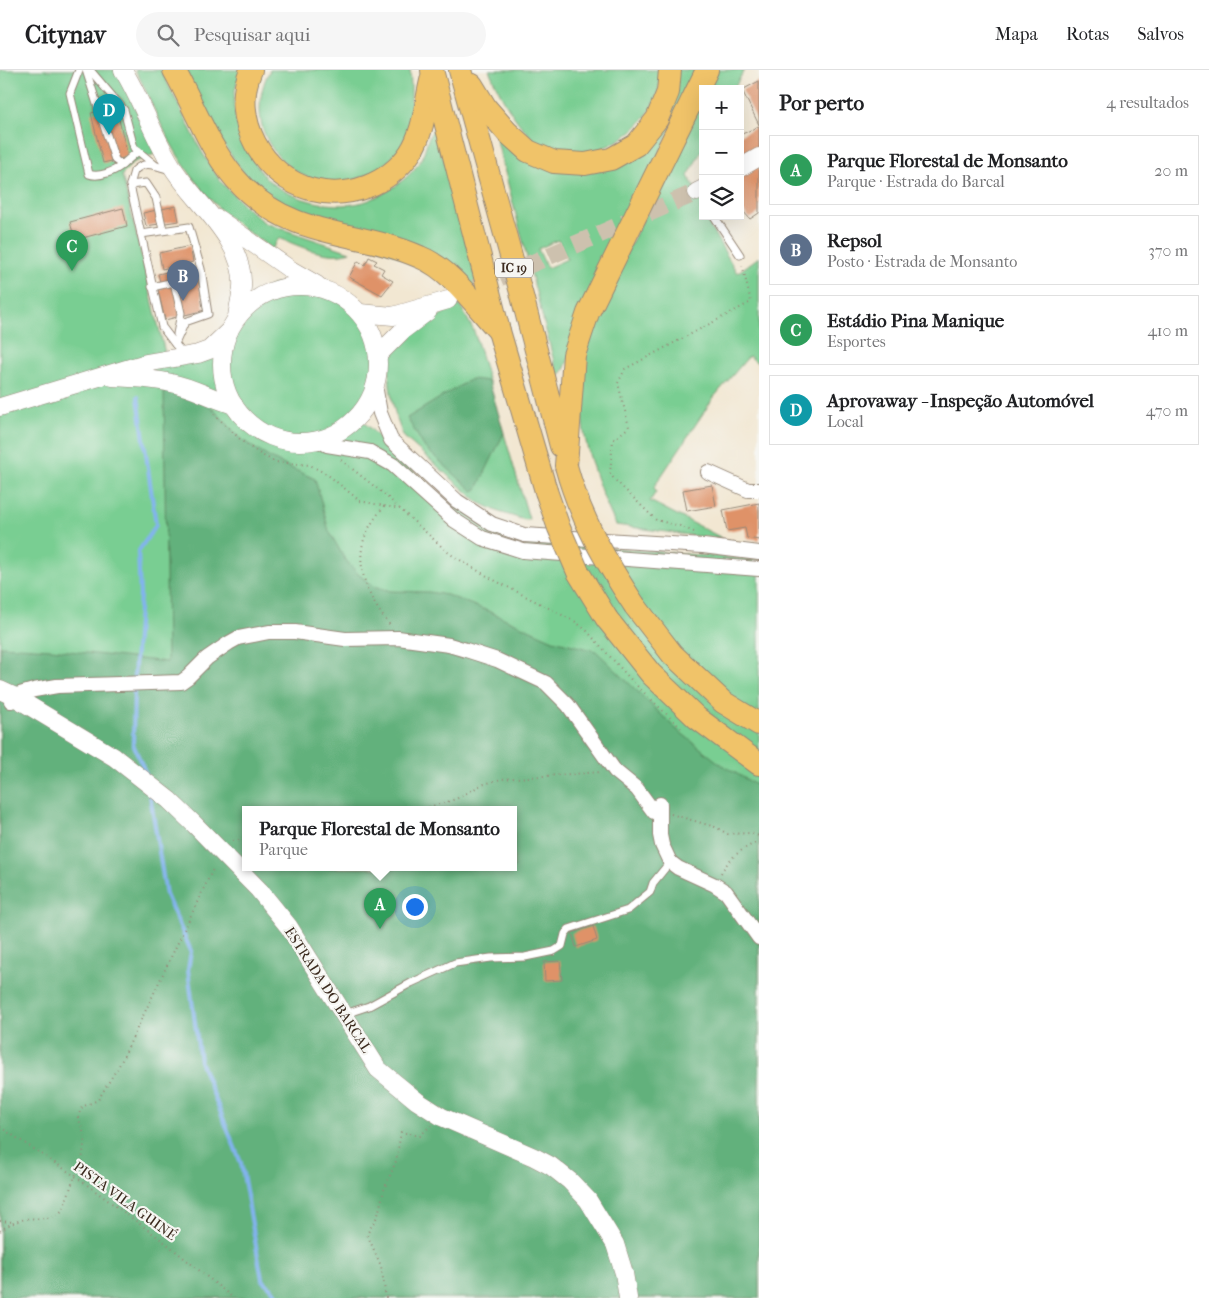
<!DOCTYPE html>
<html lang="pt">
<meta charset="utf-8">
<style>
:root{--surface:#fff;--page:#f6f6f6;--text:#202124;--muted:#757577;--line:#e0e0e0;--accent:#1f6fb2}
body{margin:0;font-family:"IM FELL French Canon",serif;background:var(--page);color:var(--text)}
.controls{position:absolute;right:15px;top:15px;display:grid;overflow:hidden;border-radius:0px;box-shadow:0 5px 20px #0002}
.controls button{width:45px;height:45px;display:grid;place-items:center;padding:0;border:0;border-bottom:1px solid var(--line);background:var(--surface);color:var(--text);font:25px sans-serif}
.you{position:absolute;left:414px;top:836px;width:18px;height:18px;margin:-12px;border:4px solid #fff;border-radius:50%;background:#1a73e8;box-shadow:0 0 0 8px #1a73e833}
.badge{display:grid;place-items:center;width:32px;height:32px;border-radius:50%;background:var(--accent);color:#fff;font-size:16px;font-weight:700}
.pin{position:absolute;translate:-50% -41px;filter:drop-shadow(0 1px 2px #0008)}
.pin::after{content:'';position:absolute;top:26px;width:18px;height:15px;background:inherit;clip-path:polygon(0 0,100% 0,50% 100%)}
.popup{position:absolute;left:242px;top:736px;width:275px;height:65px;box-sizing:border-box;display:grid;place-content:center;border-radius:0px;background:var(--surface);filter:drop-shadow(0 1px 4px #0005);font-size:16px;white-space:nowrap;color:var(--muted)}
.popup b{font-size:19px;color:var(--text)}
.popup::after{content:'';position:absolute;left:50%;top:100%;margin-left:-10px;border:10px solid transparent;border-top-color:var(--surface)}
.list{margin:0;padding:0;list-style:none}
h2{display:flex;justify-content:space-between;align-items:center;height:65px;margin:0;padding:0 20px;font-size:21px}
h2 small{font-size:16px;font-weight:400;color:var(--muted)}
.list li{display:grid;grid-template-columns:32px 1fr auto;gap:15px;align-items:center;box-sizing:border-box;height:70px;margin:0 10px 10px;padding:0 10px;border:1px solid var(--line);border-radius:0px}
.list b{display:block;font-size:19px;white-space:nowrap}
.list p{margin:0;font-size:16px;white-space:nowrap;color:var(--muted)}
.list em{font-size:16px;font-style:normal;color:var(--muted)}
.icon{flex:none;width:28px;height:28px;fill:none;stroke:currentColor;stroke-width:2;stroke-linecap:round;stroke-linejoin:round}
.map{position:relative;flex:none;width:759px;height:1228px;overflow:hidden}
header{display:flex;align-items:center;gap:30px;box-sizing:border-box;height:70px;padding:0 25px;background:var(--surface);border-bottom:1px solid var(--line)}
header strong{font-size:24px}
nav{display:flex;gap:28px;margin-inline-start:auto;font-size:18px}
.search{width:350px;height:45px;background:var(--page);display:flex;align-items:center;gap:12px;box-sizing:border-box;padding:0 18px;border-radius:28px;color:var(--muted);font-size:19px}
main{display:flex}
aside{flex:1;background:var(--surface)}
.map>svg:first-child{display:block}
.green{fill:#79ce92;stroke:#5a7c58;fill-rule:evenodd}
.forest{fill:#62b17c;stroke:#4e6e4d;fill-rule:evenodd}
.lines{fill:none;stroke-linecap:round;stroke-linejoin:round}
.stream{stroke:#82b3ee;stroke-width:4}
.building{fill:#df9268}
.tertiary-tunnel{stroke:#cdc1ae;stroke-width:18;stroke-dasharray:18 9;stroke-linecap:butt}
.service-casing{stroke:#968878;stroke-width:9}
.minor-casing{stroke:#968878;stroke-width:16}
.tertiary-casing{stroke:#968878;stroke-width:19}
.trunk-casing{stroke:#968878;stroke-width:24}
.path{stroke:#968878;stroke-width:2;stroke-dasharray:1 4;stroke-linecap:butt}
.service{stroke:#fff;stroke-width:7}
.minor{stroke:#fff;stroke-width:14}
.tertiary{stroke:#fff;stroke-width:18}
.trunk{stroke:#f0c369;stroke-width:22}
.trunk-bridge-casing{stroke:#968878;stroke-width:24;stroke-linecap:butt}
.trunk-bridge{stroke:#f0c369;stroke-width:22}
.labels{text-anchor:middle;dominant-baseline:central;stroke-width:4.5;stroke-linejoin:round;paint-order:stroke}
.shield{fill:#f6f6f2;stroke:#73675e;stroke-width:1}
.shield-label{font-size:12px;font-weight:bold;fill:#3b2a1e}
.street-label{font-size:14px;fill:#3b2a1e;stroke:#f6f6f2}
</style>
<header>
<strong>Citynav</strong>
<div class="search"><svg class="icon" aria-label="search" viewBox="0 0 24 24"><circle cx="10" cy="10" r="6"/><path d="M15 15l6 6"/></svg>Pesquisar aqui</div>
<nav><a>Mapa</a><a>Rotas</a><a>Salvos</a></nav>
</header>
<main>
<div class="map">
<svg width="759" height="1228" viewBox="0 0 759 1228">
<rect width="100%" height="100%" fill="#f6f6f2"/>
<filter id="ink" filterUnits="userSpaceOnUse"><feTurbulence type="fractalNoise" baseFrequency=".02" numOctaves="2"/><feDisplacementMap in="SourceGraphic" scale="10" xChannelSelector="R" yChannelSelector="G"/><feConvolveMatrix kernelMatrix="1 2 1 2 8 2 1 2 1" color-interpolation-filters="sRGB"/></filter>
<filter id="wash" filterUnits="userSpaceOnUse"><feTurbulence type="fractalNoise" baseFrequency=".0096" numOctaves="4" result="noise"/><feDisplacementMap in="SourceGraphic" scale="20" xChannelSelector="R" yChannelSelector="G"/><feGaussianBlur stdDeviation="1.12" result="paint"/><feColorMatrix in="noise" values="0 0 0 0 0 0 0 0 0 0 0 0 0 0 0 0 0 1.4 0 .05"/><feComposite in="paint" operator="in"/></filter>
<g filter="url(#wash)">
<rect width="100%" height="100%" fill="#f2e7d2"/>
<!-- green -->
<g class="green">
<path d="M0,0h117l40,83 -25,10 -10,12 43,178 48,-3c13,-18 31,-51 51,-61 19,-10 36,-7 55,1 8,4 17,7 24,11 41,29 40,77 16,116l49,49 44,39 88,37 219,18v738h-759zM246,740h268v58h-268z"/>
<path d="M135,0h26l41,82 19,30 26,26 18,15 85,29c-23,8 -50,-6 -71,-14l-7,11c-15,-11 -32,-22 -46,-34 -25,-24 -46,-52 -61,-83 -11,-20 -18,-42 -30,-62z"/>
<path d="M185,0h57c-17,32 -4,68 15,96 3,4 6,9 9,12 25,24 79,36 110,19 17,-8 37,-22 46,-39 4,-11 6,-23 13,-32l44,165 -189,-82 -42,-30 -27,-38z"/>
<path d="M270,0h140c2,21 2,48 -5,68 -12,30 -51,49 -82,44 -34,-6 -63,-37 -63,-72 0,-13 3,-28 10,-40z"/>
<path d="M489,0h173c-2,10 -3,24 -8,33 -18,38 -71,63 -110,43 -25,-13 -44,-51 -55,-76z"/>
<path d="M677,0h19l-132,300 -6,7 -64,-247 25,22 106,8zM558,170l9,19 -20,9 -9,-19z"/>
<polygon points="715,0 744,0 734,19 705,19"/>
<path d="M703,24v54l-15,28 15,26v4l-3,2 3,8h1l33,57 22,-16v107l-10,-8 -35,41 -60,90 2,5 -6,9 72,37 -27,-2 -79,-11c-17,-34 -36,-88 -35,-126 0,-26 5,-51 12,-76z"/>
<path d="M460,235l14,26 55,188 -4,1 -26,-8 -21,-10 -74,-65c-10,-20 -21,-65 -10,-87 2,-3 6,-5 8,-8 18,-17 36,-26 58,-37z"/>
</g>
<!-- forest -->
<g class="forest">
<polygon points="471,309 489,311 504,363 477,419 473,421 425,378 407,348"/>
<path d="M164,319c17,2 35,9 49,20 11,10 19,22 30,31 21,17 48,28 72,39l14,52 15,27 14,16 15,12 18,5 38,1 18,3 41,16 65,29 43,11 79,77 44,35 40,24v511h-759v-652l51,3 116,13zM246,740h268v58h-268z"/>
</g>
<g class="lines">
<!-- stream -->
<g class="stream">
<polyline points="134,608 140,525 138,482 156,455 138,327"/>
<polyline points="134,616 133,674 146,704"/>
<polyline points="150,725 166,825 191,881 188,900 200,991 241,1093 262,1209 281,1228"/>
</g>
</g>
<g id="blocks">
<!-- building -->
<g class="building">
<polygon points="759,11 759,55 742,20"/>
<polygon points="116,37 128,87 103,93 91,43"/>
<polygon points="759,56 759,78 740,87 740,65"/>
<polygon points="759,94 759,143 750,149 742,140 740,141 740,105"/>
<polygon points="176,136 179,151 146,156 143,143"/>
<polygon points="123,138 127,156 75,170 70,152"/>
<polygon points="190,176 193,192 162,199 159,183"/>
<polygon points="369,187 377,191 374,194 384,199 381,204 393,211 382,225 349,207 358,191 365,195"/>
<polygon points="184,198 188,213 198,210 205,240 165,250 158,220 162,219 158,204"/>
<polygon points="712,415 716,436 687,441 683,420"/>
<polygon points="759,433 759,470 747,468 745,458 727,461 723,440"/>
<polygon points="593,856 597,870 576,877 572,863"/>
<polygon points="560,891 562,910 545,911 544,892"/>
</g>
</g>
</g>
<g filter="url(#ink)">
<use href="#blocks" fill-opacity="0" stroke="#968878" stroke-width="1"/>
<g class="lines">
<!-- tertiary-tunnel -->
<polyline class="tertiary-tunnel" points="475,218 697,122"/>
<!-- service casing -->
<g class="service-casing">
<g id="service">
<path d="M79,0l-9,23 19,81c10,4 26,-3 33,-9"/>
<polyline points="86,0 115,90 122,95 138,81 155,95"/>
<polyline points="90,0 124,40 134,78 138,81"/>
<path d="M171,100c-14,-3 -25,-11 -37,1l-4,14 11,49 48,-7 12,42 7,45 -23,8 -10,22 9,11"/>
<polyline points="130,115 146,113 156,128 163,160"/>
<polyline points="714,146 740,185"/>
<polyline points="141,164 162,257 175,274"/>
<polyline points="152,217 174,212 181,243 177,264"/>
<polyline points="345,944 369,936 411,913 455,893 491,888 525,887 554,881 562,876 565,864 569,859 628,840 650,822 653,813 670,792"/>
</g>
</g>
<!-- minor casing -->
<g class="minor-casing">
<g id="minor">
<polyline points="375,315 380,343 391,370 457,431 492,454 524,465 703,476 759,483"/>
<polyline points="318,370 327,375 370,382 393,395 454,450 482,468 523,481 759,499"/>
<polyline points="708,402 748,420 759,420"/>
<polyline points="11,631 13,626 34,620 57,616 181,612 188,607 207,588 229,573 238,568 269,562 295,562 345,569 398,568 449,575 466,580 497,590 546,613 568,635 615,701 637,719 654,742 659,744"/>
<polyline points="660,734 660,765 662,775 670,792 678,798 715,815 726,822 759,868"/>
</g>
</g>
<!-- tertiary casing -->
<g class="tertiary-casing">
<g id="tertiary">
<path d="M123,0c20,32 31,70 52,101 23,34 70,71 67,116 -1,10 -4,21 -5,30"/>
<polyline points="740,98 759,87"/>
<polyline points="697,122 703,119"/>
<polyline points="218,149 291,200 317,215"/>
<circle cx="300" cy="294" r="78"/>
<polyline points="360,243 393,246 448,230"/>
<polyline points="378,285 403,260 428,241"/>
<path d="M112,307c20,1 40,1 59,6 22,4 41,16 63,22"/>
<polyline points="0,337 146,293 198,284 209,280 229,261"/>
<polyline points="0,620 13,626 114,687 169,730 195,755 259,820 289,857 378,999 417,1031 442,1047 534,1087 551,1096 570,1111 588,1130 615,1174 624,1203 628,1228"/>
</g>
</g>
<!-- trunk casing -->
<g class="trunk-casing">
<g id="trunk">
<path d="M174,0c22,39 37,85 69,117 54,53 114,42 177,70 32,13 56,50 79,74"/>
<path d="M251,0c-21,48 11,107 62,120 36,9 76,-6 97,-37 15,-23 15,-50 22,-76"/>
<polyline points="432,0 499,261 546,421"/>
<polyline points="460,0 522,226 561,376"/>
<polyline points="472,15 486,38 507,62 528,81 554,92 585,94 611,89 636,75 657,49 668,22 670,0"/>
<polyline points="566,396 574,285 588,243 707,0"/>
<polyline points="635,536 672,584 723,632 759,654"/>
<polyline points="607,549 651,604 697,648 759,694"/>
</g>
</g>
<!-- path -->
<g class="path">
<polyline points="214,344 243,372 260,384 275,392 310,395 328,405 360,431 400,439 450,484 492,509 576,552 587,561 634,613 681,658"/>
<polyline points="341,390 384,424 399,438"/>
<path d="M384,436c-6,8 -13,17 -17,26 -15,31 2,69 23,93"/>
<polyline points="694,462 680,456 656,450 614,409 610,403 613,370 629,357 618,313 625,299 751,232 742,194"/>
<polyline points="419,740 456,729 481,715 501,709 601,702"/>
<polyline points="671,744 715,757 728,764 751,763 759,766"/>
<polyline points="233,771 246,769"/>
<path d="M721,803c8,-15 22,-26 38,-31"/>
<polyline points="0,1057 75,1106 167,1174 233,1228"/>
<polyline points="0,1151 13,1152"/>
<path d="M0,1161c8,-6 16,-10 26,-12 13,-2 28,3 37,-10l12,-33 7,-15 3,-24 -7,-20 4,-10 16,-7 23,-38 93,-195"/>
<polyline points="386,1228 381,1196 367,1164 378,1145 384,1120 396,1091 401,1062 420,1066 431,1055"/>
</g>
<!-- service -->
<use href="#service" class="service"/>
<!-- minor -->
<use href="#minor" class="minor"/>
<!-- tertiary -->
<use href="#tertiary" class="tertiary"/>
<!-- trunk -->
<use href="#trunk" class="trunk"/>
<!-- trunk-bridge casing -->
<g class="trunk-bridge-casing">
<g id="trunk-bridge">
<path d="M566,396c14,52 40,96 69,140"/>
<polyline points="546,421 559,458 578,502 607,549"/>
</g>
</g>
<!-- trunk-bridge -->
<use href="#trunk-bridge" class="trunk-bridge"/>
</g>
</g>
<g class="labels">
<!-- shield labels -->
<rect class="shield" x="495" y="188.5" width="38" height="19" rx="4"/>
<g class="shield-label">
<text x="514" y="198">IC 19</text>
</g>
<!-- street labels -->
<g class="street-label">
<text transform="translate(328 920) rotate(57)">ESTRADA DO BARCAL</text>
<text transform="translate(125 1131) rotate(36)">PISTA VILA GUINÉ</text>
</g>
</g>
</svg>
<div class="controls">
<button>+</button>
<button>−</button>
<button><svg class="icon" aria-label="layers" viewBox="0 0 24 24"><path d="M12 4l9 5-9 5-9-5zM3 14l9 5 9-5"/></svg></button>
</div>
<div class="you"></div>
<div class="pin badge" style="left:380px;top:859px;background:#2e9e5b">A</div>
<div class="popup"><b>Parque Florestal de Monsanto</b>Parque</div>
<div class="pin badge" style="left:183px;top:231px;background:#5c6f8a">B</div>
<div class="pin badge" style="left:72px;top:201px;background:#2e9e5b">C</div>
<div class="pin badge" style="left:109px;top:65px;background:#0f9aa8">D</div>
</div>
<aside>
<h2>Por perto<small>4 resultados</small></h2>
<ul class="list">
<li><span class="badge" style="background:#2e9e5b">A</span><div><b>Parque Florestal de Monsanto</b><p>Parque · Estrada do Barcal</p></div><em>20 m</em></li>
<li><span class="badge" style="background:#5c6f8a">B</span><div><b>Repsol</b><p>Posto · Estrada de Monsanto</p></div><em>370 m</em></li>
<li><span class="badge" style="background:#2e9e5b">C</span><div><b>Estádio Pina Manique</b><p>Esportes</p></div><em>410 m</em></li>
<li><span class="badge" style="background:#0f9aa8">D</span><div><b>Aprovaway - Inspeção Automóvel</b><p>Local</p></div><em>470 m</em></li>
</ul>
</aside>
</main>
